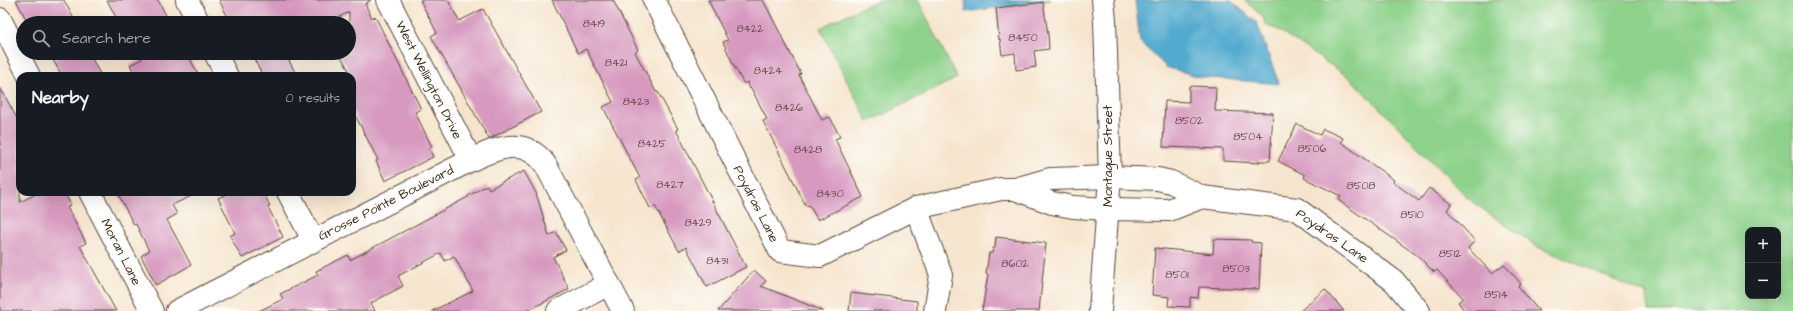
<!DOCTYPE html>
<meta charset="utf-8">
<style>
:root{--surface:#171b24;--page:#242831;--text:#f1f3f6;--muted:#9ea1a6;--line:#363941}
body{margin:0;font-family:"Architects Daughter",sans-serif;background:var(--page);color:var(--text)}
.controls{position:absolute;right:12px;bottom:12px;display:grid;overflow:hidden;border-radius:8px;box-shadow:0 4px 16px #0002}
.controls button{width:36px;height:36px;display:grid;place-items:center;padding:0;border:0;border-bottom:1px solid var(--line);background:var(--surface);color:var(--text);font:20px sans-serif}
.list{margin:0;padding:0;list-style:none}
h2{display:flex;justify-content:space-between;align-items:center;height:52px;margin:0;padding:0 16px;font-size:17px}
h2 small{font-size:13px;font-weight:400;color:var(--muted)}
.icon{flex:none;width:22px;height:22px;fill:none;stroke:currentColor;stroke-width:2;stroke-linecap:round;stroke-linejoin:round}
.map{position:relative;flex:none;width:1793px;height:311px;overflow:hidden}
.search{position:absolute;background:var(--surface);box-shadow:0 4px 16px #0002;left:16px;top:16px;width:340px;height:44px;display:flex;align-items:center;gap:10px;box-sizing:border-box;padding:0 14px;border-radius:22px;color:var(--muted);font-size:15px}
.panel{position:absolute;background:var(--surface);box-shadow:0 4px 16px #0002;left:16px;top:72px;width:340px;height:124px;border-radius:12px}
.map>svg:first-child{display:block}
.green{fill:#8dd18a;stroke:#647e54;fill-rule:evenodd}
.water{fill:#52aacf;stroke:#466a76}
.building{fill:#d799bf}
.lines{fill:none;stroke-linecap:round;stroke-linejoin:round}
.minor-casing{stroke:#574638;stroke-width:24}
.minor{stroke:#fff;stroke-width:22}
.labels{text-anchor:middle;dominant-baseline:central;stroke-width:3;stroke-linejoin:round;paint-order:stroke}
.number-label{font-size:11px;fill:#624646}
.street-label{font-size:13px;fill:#3b2a1e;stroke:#fdfcf7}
</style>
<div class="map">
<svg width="1793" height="311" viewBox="0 0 1793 311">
<rect width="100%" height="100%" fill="#fdfcf7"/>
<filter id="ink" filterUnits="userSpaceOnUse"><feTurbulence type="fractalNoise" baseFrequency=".025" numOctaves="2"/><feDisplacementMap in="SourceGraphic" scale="8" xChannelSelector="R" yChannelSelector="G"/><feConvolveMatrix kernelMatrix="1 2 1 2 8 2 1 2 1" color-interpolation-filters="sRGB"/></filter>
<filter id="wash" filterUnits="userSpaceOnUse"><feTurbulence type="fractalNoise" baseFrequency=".012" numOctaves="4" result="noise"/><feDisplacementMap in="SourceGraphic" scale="16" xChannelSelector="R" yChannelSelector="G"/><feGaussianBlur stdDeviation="0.9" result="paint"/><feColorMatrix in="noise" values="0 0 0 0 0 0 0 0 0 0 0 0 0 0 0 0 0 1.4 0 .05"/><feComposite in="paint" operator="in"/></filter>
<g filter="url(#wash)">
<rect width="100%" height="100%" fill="#f6e5ce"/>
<!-- green -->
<g class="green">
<polygon points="877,0 918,0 957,78 868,122 820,28"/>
<path d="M1244,0h549v311h-144l-2,-17 -109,-47 -67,-46 -121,-123 -73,-49 -10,-3 -5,-10zM1748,230h30v66h-30z"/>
</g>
<!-- water -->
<g class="water">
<polygon points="965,0 1051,0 966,12"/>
<polygon points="1135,0 1230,0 1257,23 1279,84 1200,77 1166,67 1140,42"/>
</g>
<g id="blocks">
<!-- building -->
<g class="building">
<polygon points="16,0 64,0 76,23 28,23"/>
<polygon points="107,0 158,0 170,23 119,23"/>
<polygon points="219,0 371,0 365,4 372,18 375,16 421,109 415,112 432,147 429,148 433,157 385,181 376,161 378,160 352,109 352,76 339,53 349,53 349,12 327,23 231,23"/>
<polygon points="420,0 448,0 459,21 483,9 541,112 489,139 431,36 437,33"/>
<polygon points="552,0 613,0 638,50 635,52 656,92 658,92 678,129 676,130 746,267 707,287 686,247 679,251 655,206 650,208 636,180 640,178 603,107 613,102 586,49 578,53"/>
<polygon points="708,0 763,0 801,74 799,75 822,120 830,117 840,137 835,139 863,197 818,220 809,205 806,206 763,121 767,119 751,88 750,89 747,82 744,84 734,66 723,42 728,40"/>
<polygon points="1043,2 1048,34 1049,49 1034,51 1036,67 1016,70 1015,53 1002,55 1000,39 999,40 996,8"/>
<polygon points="66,53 89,53 101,76 62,76 53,60"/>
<polygon points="139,53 187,53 199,76 136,76 130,65 142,59"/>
<polygon points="251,53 285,53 297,76 263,76"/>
<polygon points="1189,86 1216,87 1215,111 1273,113 1270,161 1259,161 1259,163 1223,161 1223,149 1163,147 1165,101 1189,102"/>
<polygon points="0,87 20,124 20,202 40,192 64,192 71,205 67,207 86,243 80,246 116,311 0,311"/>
<polygon points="1297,124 1320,135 1323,129 1343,138 1341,142 1394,180 1393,182 1419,201 1429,188 1451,204 1447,210 1475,241 1468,248 1492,273 1504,264 1521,284 1518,286 1539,311 1465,311 1458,302 1463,298 1437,270 1434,272 1418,256 1338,200 1341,196 1304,178 1305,175 1278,161"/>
<polygon points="524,171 536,193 549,236 556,232 566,250 553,257 569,289 527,311 432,311 473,291 454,256 445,261 441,253 398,276 403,286 371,303 375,311 259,311 283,299 280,294 318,275 316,271 348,255 350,260 468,197 468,196 487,185 489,189"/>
<polygon points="117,192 200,192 172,205 177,214 167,220 191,265 156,285 141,256 149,251 136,224 134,225"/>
<polygon points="232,192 263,192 270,206 268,207 283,237 242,258 230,236 235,233 218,198"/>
<polygon points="996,237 1046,243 1039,311 982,311 988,274 986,273 989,253 992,253 993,248 995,248"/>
<polygon points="1214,239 1251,240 1251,242 1261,243 1259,289 1199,287 1198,298 1190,297 1190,307 1168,306 1169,297 1152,295 1155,248 1213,254"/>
<polygon points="754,270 766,281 761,286 823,311 718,311"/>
<polygon points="1325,289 1344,311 1300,311"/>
<polygon points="851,293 917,301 917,311 849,311"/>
</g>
</g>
</g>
<g filter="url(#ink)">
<use href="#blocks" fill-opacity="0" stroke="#574638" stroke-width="1"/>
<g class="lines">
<!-- minor casing -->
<g class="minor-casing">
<g id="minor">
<polyline points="187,0 199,23"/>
<polyline points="388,0 471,160"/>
<polyline points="654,0 780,251 820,256 916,208 1001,189 1015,189 1050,179 1110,177 1158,179 1171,182 1202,197 1297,209 1394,281 1419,311"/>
<polyline points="0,19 29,76"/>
<polyline points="215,53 227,76"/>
<polyline points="1015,189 1052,203 1073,207 1108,209 1169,210 1202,197"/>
<polyline points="90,192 152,311"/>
<polyline points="288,192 313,240"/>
<polyline points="916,208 941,275 935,311"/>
<path d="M177,311l294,-151c26,-12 53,-24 74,4l78,147"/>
<polyline points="558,311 609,284"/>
<polyline points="1100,311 1110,177 1105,21 1103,0"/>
</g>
</g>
<!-- minor -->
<use href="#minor" class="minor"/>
</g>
</g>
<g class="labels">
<!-- number labels -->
<g class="number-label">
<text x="594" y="23">8419</text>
<text x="750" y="28">8422</text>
<text x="1023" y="37">8450</text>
<text x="616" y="62">8421</text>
<text x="768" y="70">8424</text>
<text x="636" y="101">8423</text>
<text x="789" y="107">8426</text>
<text x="1189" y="120">8502</text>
<text x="1248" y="136">8504</text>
<text x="652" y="143">8425</text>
<text x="1312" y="148">8506</text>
<text x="808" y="149">8428</text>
<text x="670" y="184">8427</text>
<text x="1361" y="185">8508</text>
<text x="830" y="193">8430</text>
<text x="1412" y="214">8510</text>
<text x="698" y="222">8429</text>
<text x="1450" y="253">8512</text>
<text x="717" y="260">8431</text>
<text x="1015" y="263">8602</text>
<text x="1236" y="268">8503</text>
<text x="1177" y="274">8501</text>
<text x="1496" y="294">8514</text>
</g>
<!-- street labels -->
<g class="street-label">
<text transform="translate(429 80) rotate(63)">West Wellington Drive</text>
<text transform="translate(1108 156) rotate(-90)">Montague Street</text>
<text transform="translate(386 203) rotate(-27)">Grosse Pointe Boulevard</text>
<text transform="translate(756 204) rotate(63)">Poydras Lane</text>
<text transform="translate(1332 236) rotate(35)">Poydras Lane</text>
<text transform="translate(121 252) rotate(63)">Moran Lane</text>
</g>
</g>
</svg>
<div class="controls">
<button>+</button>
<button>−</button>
</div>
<div class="search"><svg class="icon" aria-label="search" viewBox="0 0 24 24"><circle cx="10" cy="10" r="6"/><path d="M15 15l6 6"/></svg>Search here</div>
<section class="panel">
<h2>Nearby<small>0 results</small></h2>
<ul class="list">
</ul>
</section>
</div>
